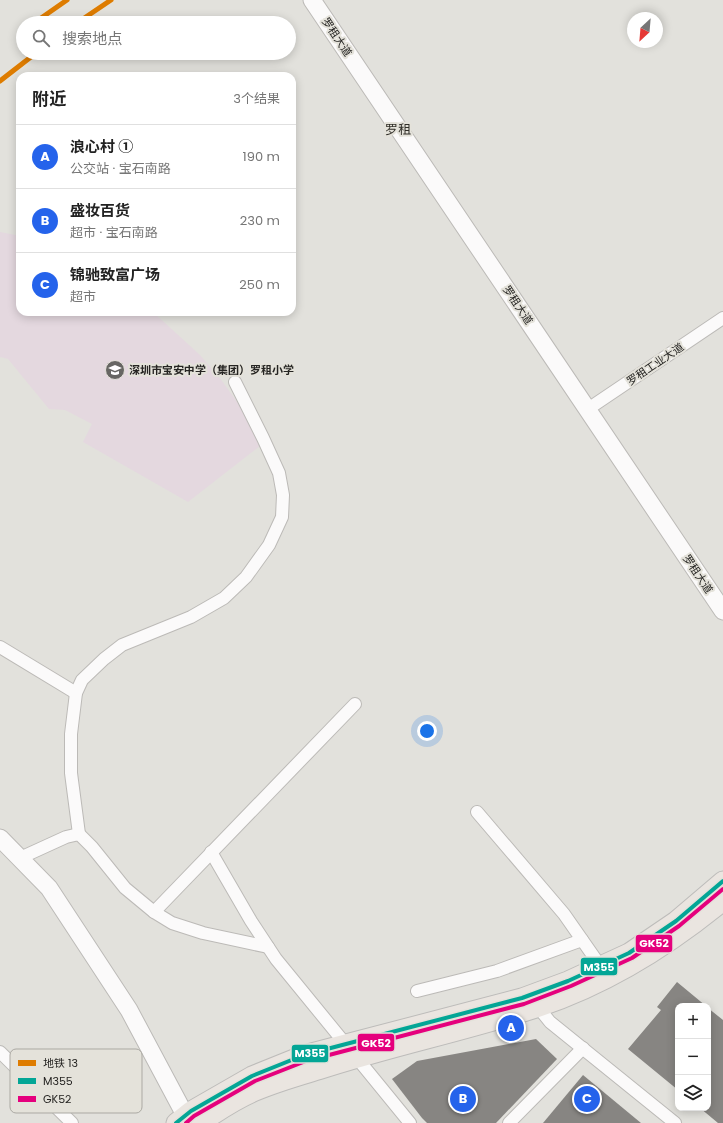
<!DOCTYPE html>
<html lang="zh">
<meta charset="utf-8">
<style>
:root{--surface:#fff;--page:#f6f6f6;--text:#222;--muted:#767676;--line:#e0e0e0;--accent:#2563eb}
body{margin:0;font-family:Poppins,"Noto Sans SC",sans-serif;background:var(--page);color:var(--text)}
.controls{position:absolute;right:12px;bottom:12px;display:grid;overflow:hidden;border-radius:8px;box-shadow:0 2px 10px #0003}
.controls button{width:36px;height:36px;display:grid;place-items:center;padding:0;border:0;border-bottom:1px solid var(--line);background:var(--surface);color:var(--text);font:20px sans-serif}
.compass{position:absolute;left:627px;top:12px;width:36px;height:36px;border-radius:50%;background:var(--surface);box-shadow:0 2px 10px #0003;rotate:206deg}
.you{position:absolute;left:427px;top:731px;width:14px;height:14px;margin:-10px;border:3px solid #fff;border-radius:50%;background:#1a73e8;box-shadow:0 0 0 6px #1a73e833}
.badge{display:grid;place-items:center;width:26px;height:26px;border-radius:50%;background:var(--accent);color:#fff;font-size:13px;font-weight:700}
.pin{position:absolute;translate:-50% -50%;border:2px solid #fff;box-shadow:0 1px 4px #0006}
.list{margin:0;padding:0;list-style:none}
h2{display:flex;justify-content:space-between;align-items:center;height:52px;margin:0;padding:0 16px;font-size:17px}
h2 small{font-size:13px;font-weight:400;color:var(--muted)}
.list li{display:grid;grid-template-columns:26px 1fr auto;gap:12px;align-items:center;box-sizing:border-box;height:64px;padding:0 16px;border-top:1px solid var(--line)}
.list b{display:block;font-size:15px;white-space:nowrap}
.list p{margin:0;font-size:13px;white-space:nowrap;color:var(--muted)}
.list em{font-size:13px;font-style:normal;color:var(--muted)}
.icon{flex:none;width:22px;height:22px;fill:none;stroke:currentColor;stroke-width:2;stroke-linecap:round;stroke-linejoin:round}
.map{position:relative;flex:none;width:723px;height:1123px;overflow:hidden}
.search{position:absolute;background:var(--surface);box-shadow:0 2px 10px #0003;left:16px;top:16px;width:280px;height:44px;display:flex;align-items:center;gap:10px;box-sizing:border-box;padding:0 14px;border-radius:22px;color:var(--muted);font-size:15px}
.panel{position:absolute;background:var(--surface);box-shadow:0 2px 10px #0003;left:16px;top:72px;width:280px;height:244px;border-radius:12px}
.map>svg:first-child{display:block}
.education{fill:#e4d8df}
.building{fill:#878582}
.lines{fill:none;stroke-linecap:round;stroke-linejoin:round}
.street-casing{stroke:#bcbab7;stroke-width:14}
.secondary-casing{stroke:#bcbab7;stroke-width:19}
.primary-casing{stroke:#bdbcba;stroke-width:21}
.street{stroke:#fbfafa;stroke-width:12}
.secondary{stroke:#fbfafa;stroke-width:17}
.primary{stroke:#eae5e0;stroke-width:19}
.bus-1-casing{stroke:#e4e2da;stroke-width:7}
.bus-2-casing{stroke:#e4e2da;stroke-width:7}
.bus-1{stroke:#03a696;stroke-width:4}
.bus-2{stroke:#e5007d;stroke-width:4}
.metro-1-casing{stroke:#e4e2da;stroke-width:8}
.metro-1{stroke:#de7c00;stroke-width:5}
.labels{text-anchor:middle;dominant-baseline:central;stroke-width:4;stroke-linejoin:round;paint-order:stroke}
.street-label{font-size:11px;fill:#252422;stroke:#e4e2da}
.poi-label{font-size:11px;font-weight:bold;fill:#252422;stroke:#e4e2da;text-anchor:start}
.quarter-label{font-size:13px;fill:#312f29;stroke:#e4e2da}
.key{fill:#e4e2da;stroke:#aba9a3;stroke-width:1}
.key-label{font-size:11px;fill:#252422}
.line-badge{stroke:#e4e2da;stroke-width:1.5}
.badge-label{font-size:11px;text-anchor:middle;font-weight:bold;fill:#fff}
</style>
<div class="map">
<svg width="723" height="1123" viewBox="0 0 723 1123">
<rect width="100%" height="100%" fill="#e2e1dc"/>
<!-- education -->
<polygon class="education" points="0,232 20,236 20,312 153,312 200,355 222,381 240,406 252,427 260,446 188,502 83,442 92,424 65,410 49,409 8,359 0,357"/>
<!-- building -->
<g class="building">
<polygon points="677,982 706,1006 678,1006 678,1090 628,1049 661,1010 657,1007"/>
<polygon points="708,1008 723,1020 723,1123 718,1123 700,1108 708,1108"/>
<polygon points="536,1039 557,1059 496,1123 427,1123 422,1118 392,1079 417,1061"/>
<polygon points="583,1075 641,1123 543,1123"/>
</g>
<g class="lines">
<!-- street casing -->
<g class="street-casing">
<g id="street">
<polyline points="588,409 723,318"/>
<polyline points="0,647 76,693"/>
<polyline points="477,812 564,914 601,967"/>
<polyline points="79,834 71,773 71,734 76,693 82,680 104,659 122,645 191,617 224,598 246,577 269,545 282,517 283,495 279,473 263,438 235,382"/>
<polyline points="211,852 251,921 276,959 410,1123"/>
<polyline points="20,858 66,837 79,834 92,847 125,888 154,912 172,923 203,933 268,947"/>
<polyline points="154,912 355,704"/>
<polyline points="417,991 497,971 582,940"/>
<polyline points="538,1007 550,1022 675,1123"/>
<polyline points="0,1052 72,1123"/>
<polyline points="509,1123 583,1048"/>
</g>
</g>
<!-- secondary casing -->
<g class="secondary-casing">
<g id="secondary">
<polyline points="312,0 723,611"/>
<polyline points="0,838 49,888 129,1010 185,1115"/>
</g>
</g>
<!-- primary casing -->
<g class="primary-casing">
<g id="primary">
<polyline points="176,1123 191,1111 252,1076 304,1055 522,998 568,981 629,953 676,921 723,881"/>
<path d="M201,1123c17,-12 37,-25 57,-33 19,-8 40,-14 60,-20 73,-24 148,-39 221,-63 69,-23 128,-60 184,-106"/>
</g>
</g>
<!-- street -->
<use href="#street" class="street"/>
<!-- secondary -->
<use href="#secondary" class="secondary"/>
<!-- primary -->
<use href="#primary" class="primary"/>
<!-- bus-1 casing -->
<g class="bus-1-casing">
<polyline id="bus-1" points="176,1123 191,1111 252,1076 304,1055 522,998 568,981 629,953 676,921 723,881"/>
</g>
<!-- bus-2 casing -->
<g class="bus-2-casing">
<polyline id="bus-2" points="186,1123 194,1116 255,1081 306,1061 524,1004 571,986 632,958 679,926 723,889"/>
</g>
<!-- bus-1 -->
<use href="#bus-1" class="bus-1"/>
<!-- bus-2 -->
<use href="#bus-2" class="bus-2"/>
<!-- metro-1 casing -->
<g class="metro-1-casing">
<g id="metro-1">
<polyline points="34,23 67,0"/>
<polyline points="77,23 111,0"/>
<polyline points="0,81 36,53"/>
</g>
</g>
<!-- metro-1 -->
<use href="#metro-1" class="metro-1"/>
</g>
<!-- icons -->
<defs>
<g id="school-disc" transform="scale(1)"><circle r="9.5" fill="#676663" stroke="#e4e2da"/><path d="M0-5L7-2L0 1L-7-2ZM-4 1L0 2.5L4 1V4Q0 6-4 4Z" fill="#fff"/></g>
</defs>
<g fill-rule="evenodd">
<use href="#school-disc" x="115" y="370"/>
</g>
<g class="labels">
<!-- street labels -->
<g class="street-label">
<text transform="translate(337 37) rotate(56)">罗租大道</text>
<text transform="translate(518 305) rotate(56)">罗租大道</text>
<text transform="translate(655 364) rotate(-34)">罗租工业大道</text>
<text transform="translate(698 574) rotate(56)">罗租大道</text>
</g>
<!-- poi labels -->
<g class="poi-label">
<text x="129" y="370">深圳市宝安中学（集团）罗租小学</text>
</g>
<!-- quarter labels -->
<g class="quarter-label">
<text x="398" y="129">罗租</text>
</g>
</g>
<!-- legend -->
<rect x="10" y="1049" width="132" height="64" rx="6" class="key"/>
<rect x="18" y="1060" width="18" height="6" fill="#de7c00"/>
<rect x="18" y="1078" width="18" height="6" fill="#03a696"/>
<rect x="18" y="1096" width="18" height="6" fill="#e5007d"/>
<g class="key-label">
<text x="43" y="1067">地铁 13</text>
<text x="43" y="1085">M355</text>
<text x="43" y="1103">GK52</text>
</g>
<g class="line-badge">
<rect x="635" y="934" width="38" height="19" rx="4" fill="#e5007d"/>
<rect x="580" y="957" width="38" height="19" rx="4" fill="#03a696"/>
<rect x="357" y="1033" width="38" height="19" rx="4" fill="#e5007d"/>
<rect x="291" y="1044" width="38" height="19" rx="4" fill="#03a696"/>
</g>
<g class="badge-label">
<text x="654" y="947">GK52</text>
<text x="599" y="971">M355</text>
<text x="376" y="1047">GK52</text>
<text x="310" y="1057">M355</text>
</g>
</svg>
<div class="controls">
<button>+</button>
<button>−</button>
<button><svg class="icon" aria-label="layers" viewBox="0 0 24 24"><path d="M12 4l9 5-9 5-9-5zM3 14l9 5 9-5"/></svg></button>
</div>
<svg class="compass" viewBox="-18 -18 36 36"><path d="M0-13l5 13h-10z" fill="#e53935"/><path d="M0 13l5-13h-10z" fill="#767676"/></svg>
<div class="you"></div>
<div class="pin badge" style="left:511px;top:1028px">A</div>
<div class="pin badge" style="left:463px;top:1099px">B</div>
<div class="pin badge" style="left:587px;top:1099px">C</div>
<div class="search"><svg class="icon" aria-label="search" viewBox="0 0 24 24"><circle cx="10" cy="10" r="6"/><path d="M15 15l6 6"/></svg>搜索地点</div>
<section class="panel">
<h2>附近<small>3个结果</small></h2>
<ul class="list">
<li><span class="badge">A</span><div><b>浪心村 ①</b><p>公交站 · 宝石南路</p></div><em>190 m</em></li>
<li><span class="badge">B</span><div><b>盛妆百货</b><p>超市 · 宝石南路</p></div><em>230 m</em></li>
<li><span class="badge">C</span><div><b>锦驰致富广场</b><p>超市</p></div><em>250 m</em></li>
</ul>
</section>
</div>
